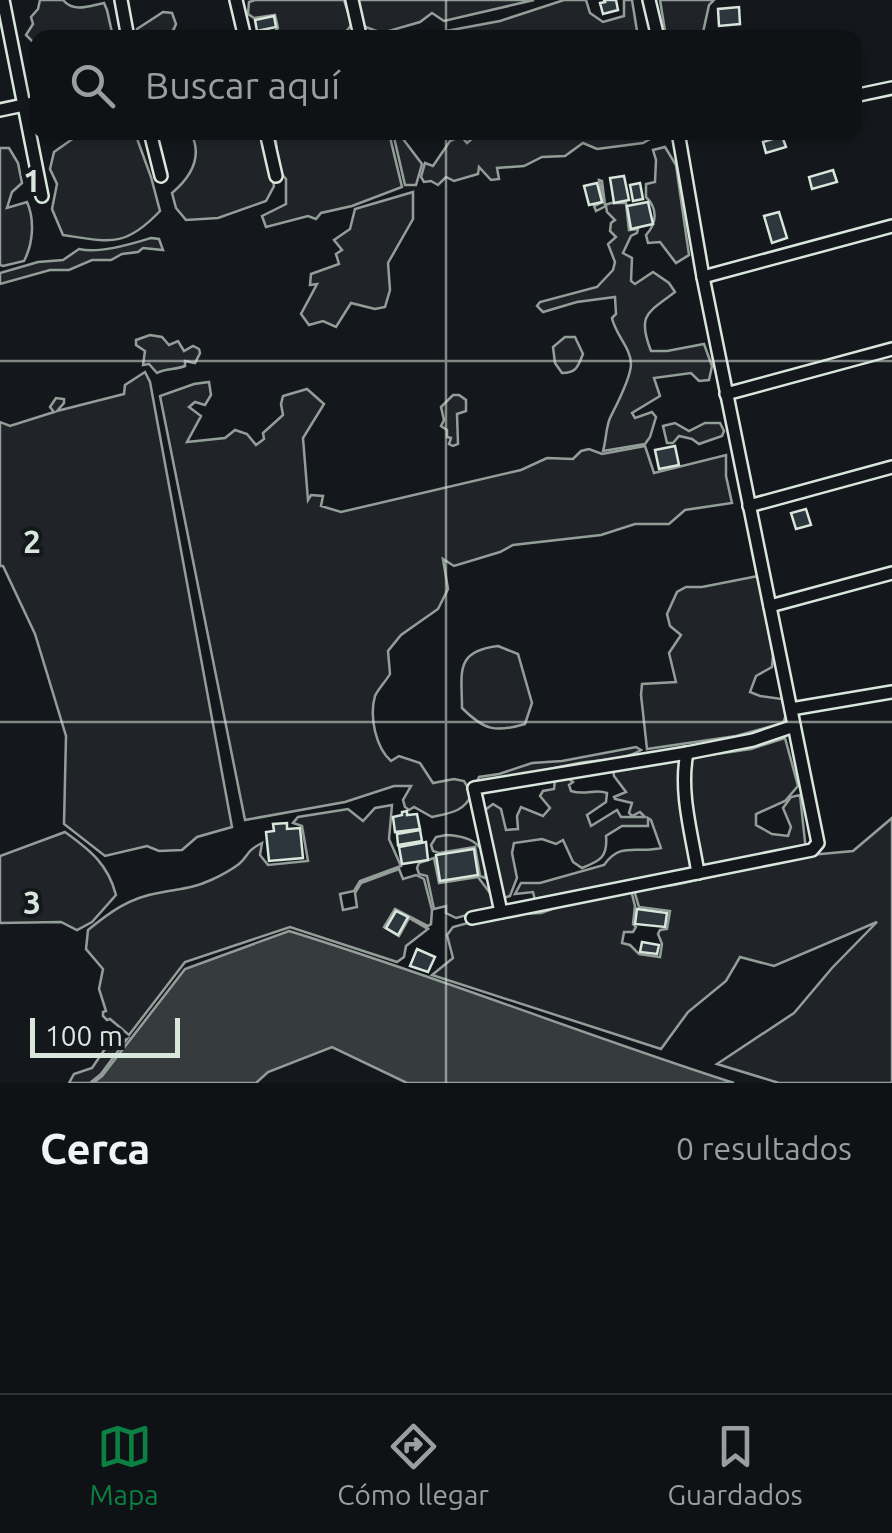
<!DOCTYPE html>
<html lang="es">
<meta charset="utf-8">
<style>
:root{--surface:#0f1215;--page:#1d2022;--text:#f1f3f6;--muted:#9b9ea0;--line:#2f3234;--accent:#0b8043}
body{margin:0;font-family:Ubuntu,sans-serif;background:var(--page);color:var(--text)}
.scale{position:absolute;left:30px;bottom:25px;width:150px;box-sizing:border-box;padding-left:10px;border:5px solid #d8e6dc;border-top:0;font-size:28px;line-height:35px;white-space:nowrap;color:#d8e6dc;-webkit-text-stroke:8px #14181c;paint-order:stroke}
.list{margin:0;padding:0;list-style:none}
h2{display:flex;justify-content:space-between;align-items:center;height:130px;margin:0;padding:0 40px;font-size:42px}
h2 small{font-size:32px;font-weight:400;color:var(--muted)}
.icon{flex:none;width:55px;height:55px;fill:none;stroke:currentColor;stroke-width:2;stroke-linecap:round;stroke-linejoin:round}
.map{position:relative;flex:none;width:892px;height:1083px;overflow:hidden}
.search{position:absolute;background:var(--surface);box-shadow:0 2px 8px #0004;left:30px;right:30px;top:30px;height:110px;display:flex;align-items:center;gap:25px;box-sizing:border-box;padding:0 35px;border-radius:20px;color:var(--muted);font-size:38px}
.sheet{height:310px;background:var(--surface)}
nav{display:flex;justify-content:space-around;align-items:center;box-sizing:border-box;height:140px;border-top:2px solid var(--line);background:var(--surface);font-size:28px;color:var(--muted)}
nav a{display:grid;justify-items:center;gap:5px}
nav .on{color:var(--accent)}
.map>svg:first-child{display:block}
.green{fill:#202428;stroke:#939e99;stroke-width:2.5}
.water{fill:#363b3e;stroke:#939e99;stroke-width:2.5}
.building{fill:#2c363c;stroke:#d8e6dc;stroke-width:2.5}
.lines{fill:none;stroke-linecap:round;stroke-linejoin:round}
.minor-casing{stroke:#d8e6dc;stroke-width:16}
.minor{stroke:#14181c;stroke-width:11}
.grid{fill:none;stroke:#d8e6dc;stroke-width:2.5;stroke-opacity:0.55}
.grid-label{font-size:32px;text-anchor:middle;font-weight:bold;fill:#d8e6dc;stroke:#14181c;stroke-width:8;stroke-linejoin:round;paint-order:stroke}
</style>
<div class="map">
<svg width="892" height="1083" viewBox="0 0 892 1083">
<rect width="100%" height="100%" fill="#14181c"/>
<!-- green -->
<g class="green">
<path d="M40,0h23c11,13 26,6 41,3l3,7 6,27h-49l-2,-4 -15,4 -9,1 -3,6 -9,-9 7,-11 -2,-7 7,-8z"/>
<polygon points="255,0 344,0 352,24 342,37 269,37 278,28 275,15 254,18 248,14 249,2"/>
<polygon points="351,0 534,0 444,21 432,13 420,22 382,33 360,25"/>
<polygon points="564,0 586,0 590,13 603,22 624,16 624,0 632,0 638,37 414,37 500,21"/>
<polygon points="660,0 714,0 709,5 702,37 666,37"/>
<path d="M163,12l9,1 4,11c-6,18 -20,14 -37,13l-2,-8z"/>
<path d="M81,133h54l16,44 9,34c-35,37 -50,31 -97,24l-11,-26 5,-25 -7,-15 4,-17z"/>
<path d="M191,133h72l11,53 -8,15 -48,17 -32,2 -10,-12 -4,-15c19,-16 31,-36 19,-60z"/>
<path d="M274,133h115l13,54 -50,19 -31,7 -5,6 -8,-3 -42,11 -4,-11 24,-12v-25c-14,-14 -6,-30 -12,-46z"/>
<polygon points="393,133 404,133 403,139 422,164 416,185 405,185"/>
<polygon points="479,133 656,132 657,135 643,143 597,149 583,143 565,156 542,157 524,166 497,168 499,179 491,180 479,167 478,174 454,181 446,177 438,185 431,181 424,182 421,177 425,163 433,166 450,141 461,136 467,143"/>
<path d="M665,147l11,18 13,90 -13,8 -16,-21 -12,1 -2,-8c11,-12 12,-26 0,-38v-13l9,-2 1,-22 -3,-10z"/>
<path d="M0,148h9l9,15 4,20 -10,9 -5,16 20,-6c8,18 6,42 -3,59l-21,5 -3,-1z"/>
<path d="M599,180l3,1 3,24 6,-2h15l3,27 9,-1 -1,4 -6,3 -8,17 9,5 -1,23 4,3 18,-12 16,11 6,9c-28,21 -38,23 -24,59h16l37,-7 8,22 -3,14 -10,1 -8,-8 -37,5 6,18 -28,17 3,5 17,-6 4,5 -6,20 -5,7 -42,7c3,-10 3,-24 7,-33 6,-12 21,-40 21,-54 0,-16 -16,-30 -19,-46l4,-4 -1,-17 -38,5 -34,10 -6,-6 3,-4 57,-15 16,-17 2,-8 -7,-18 8,-7 -6,-6 1,-8 4,-3 -8,-8 -1,-6 -10,5 -2,-5 9,-4z"/>
<polygon points="413,192 413,219 388,263 390,290 385,307 375,309 351,303 336,327 323,321 309,325 301,314 317,284 310,285 311,274 339,264 336,254 342,250 334,240 350,229 355,209"/>
<path d="M151,238l8,1 4,11 -20,-2 -5,4 -16,2 -11,6h-19l-23,10h-19l-50,14v-11l38,-11 25,-2 16,-11c20,5 52,-5 72,-11z"/>
<path d="M150,335l12,2 7,8 9,-4 6,10 9,-5 6,3 1,4 -5,10 -10,-2v5c-10,4 -19,2 -28,7l-8,-9 -6,1 2,-14 -9,-6v-5z"/>
<path d="M565,337h10l8,17c-5,13 -7,19 -21,19l-7,-10 -2,-16z"/>
<polygon points="145,372 150,382 232,827 197,837 182,850 159,851 147,846 105,856 64,824 66,736 35,634 3,566 0,566 0,422 10,426 54,412 50,407 56,398 64,399 64,403 57,411 124,394 125,385"/>
<path d="M209,382l2,13 -6,10 -10,-3 -6,5 12,9 -14,26 38,-4 10,-8 12,4 9,11 8,-6 -1,-6 20,-18 -2,-11 2,-8 24,-7 17,15 -21,34 5,62 3,-5 12,1 -2,10 20,6 180,-42 26,-12 26,1 8,-8 8,-2 13,5 43,-8 9,27 72,-18v21l6,27 -47,7 -16,14h-34l-34,11 -88,10 -13,7 -46,14 -11,-7 5,30 -10,20 -37,26 -13,16 2,23c-4,7 -12,15 -15,22 -6,21 1,52 16,65l8,-5 21,7 13,20 21,-4 10,2 8,13c-8,18 -22,19 -40,23l-18,-10 -5,3 -4,-3 -2,-7 8,-14h-17l-49,16 -100,18 -85,-424 34,-12z"/>
<polygon points="453,395 459,395 466,400 466,411 457,414 458,444 453,446 449,444 451,438 447,437 447,430 441,426 444,420 441,407"/>
<polygon points="675,423 689,431 705,423 720,423 724,431 722,436 699,444 692,439 679,436 673,443 667,443 663,426"/>
<polygon points="758,576 773,655 772,667 756,676 750,692 760,696 782,699 786,715 783,723 736,736 647,749 641,695 642,684 676,682 669,653 681,635 670,626 667,614 677,592 686,587 702,587"/>
<path d="M498,646l20,8 14,49 -7,21c-30,9 -41,6 -63,-16 0,-35 -8,-57 36,-62z"/>
<path d="M785,738l13,48 -13,15 -29,13v11l16,9 16,2 3,-9 -8,-19 8,-11 9,-2 6,56 -215,40 -50,20 -11,-1 6,-6 -3,-12 -18,2 6,-11h19l64,-18c16,-24 33,-11 57,-17l-10,-28 -3,-2v8h-26l-16,10c2,21 -6,25 -24,32l-9,-6 -10,-22 -7,4 -14,-5 -28,4 -2,10 5,25 -7,18 -10,3 -16,-83 1,-6 8,-6 8,5 5,21 12,-1 -1,-13 4,-9 22,9 7,-8 -10,-12 3,-5 11,-2 1,-9 13,-2 5,4 -4,3 2,6c16,5 23,-3 36,2l-1,9 -19,13 4,11 26,-16 4,7h24l-5,-5 -8,4 -3,-3 3,-10 -17,-4 -1,-2 12,-5 -12,-16 -1,-7 138,-20z"/>
<path d="M636,747l5,3c-15,10 -43,10 -62,13 -33,6 -67,17 -102,19l2,-5 20,-3 33,-11 30,-2z"/>
<path d="M392,805l-3,34 12,27 -41,15 -6,10 -14,3 3,16 14,-3 -2,-14 6,-10 38,-14 4,10 13,-4 8,4 8,31 -1,14 -3,2 -33,-17 -11,18 15,9 10,-18 19,11 -22,17 -2,11 -7,5 -107,-35 -105,35 -56,73 -19,-16 -3,1 -4,-4v-4l3,-1 -7,-22 4,-20 -17,-20 2,-19c22,-18 41,-32 70,-37 19,-4 34,-4 53,-13 9,-4 20,-10 28,-16 10,-9 7,-13 23,-21l-2,12 8,10 40,-4 -6,-35 -9,-3 5,-6 50,-8 15,12 12,-13z"/>
<polygon points="892,818 892,1083 779,1083 717,1064 794,1013 832,968 877,922 774,966 740,957 726,981 688,1012 661,1049 432,975 453,958 447,935 453,927 497,915 541,913 592,895 631,890 635,906 633,924 636,927 633,932 624,932 622,943 630,945 639,954 660,957 662,944 658,934 660,930 667,929 670,911 639,907 634,890 674,885 810,855 853,851"/>
<path d="M65,832c25,18 43,32 51,63l-24,27 -15,8 -16,-8 -61,1v-67z"/>
<path d="M446,835c29,1 44,13 39,43l-5,-2 -5,-29 -36,6 -6,-2 -2,-6 5,-8z"/>
<polygon points="434,858 439,883 478,877 496,901 494,908 456,918 446,913 446,906 434,909 427,876 419,874 417,868 419,863"/>
<polygon points="127,1039 101,1074 90,1083 69,1083 74,1074 92,1068 107,1046"/>
</g>
<!-- water -->
<path class="water" d="M289,931c150,46 295,104 445,152h-327l-75,-36 -64,25 -12,11h-163l9,-7 83,-107z"/>
<!-- building -->
<g class="building">
<polygon points="604,0 616,0 618,10 603,14 600,3 605,2"/>
<polygon points="739,7 740,24 719,26 718,9"/>
<polygon points="274,16 276,27 257,31 255,20"/>
<polygon points="782,136 786,147 766,153 763,142"/>
<polygon points="833,170 837,182 812,189 809,177"/>
<polygon points="624,176 629,200 614,203 610,178"/>
<polygon points="597,183 602,202 589,205 584,186"/>
<polygon points="640,183 643,199 633,201 630,185"/>
<polygon points="648,202 653,224 631,229 627,206"/>
<polygon points="779,212 787,238 772,243 764,216"/>
<polygon points="675,446 679,465 659,469 655,450"/>
<polygon points="806,509 811,525 796,529 791,513"/>
<polygon points="407,811 407,815 417,814 420,829 395,832 393,817 402,815 402,812"/>
<polygon points="287,823 287,829 300,828 303,858 269,861 266,832 274,831 273,824"/>
<polygon points="420,830 422,841 398,845 397,834"/>
<polygon points="426,842 428,860 402,864 399,847"/>
<polygon points="474,849 478,875 440,881 436,855"/>
<polygon points="637,909 667,913 665,927 635,924"/>
<polygon points="396,911 408,917 398,935 386,928"/>
<polygon points="642,942 659,945 657,954 640,952"/>
<polygon points="417,949 435,957 428,972 410,966"/>
</g>
<g class="lines">
<!-- minor casing -->
<g class="minor-casing">
<g id="minor">
<polyline points="3,0 42,196"/>
<polyline points="121,0 128,38"/>
<polyline points="236,0 245,38"/>
<polyline points="352,0 359,31 357,38"/>
<polyline points="649,0 658,38"/>
<polyline points="854,96 892,88"/>
<polyline points="0,110 38,102"/>
<polyline points="150,132 161,176"/>
<polyline points="266,132 276,176"/>
<polyline points="703,277 892,226"/>
<polyline points="726,394 892,349"/>
<polyline points="749,506 892,467"/>
<polyline points="770,606 892,573"/>
<polyline points="791,709 892,692"/>
<path d="M687,753c-8,39 5,82 11,120"/>
<polyline points="501,912 474,788 687,753 753,740 794,726"/>
<polyline points="472,918 812,850 818,843 703,277 678,132"/>
</g>
</g>
<!-- minor -->
<use href="#minor" class="minor"/>
</g>
<!-- grid -->
<path class="grid" d="M446,0v38M446,132v951M0,361h892M0,722h892"/>
<g class="grid-label">
<text x="32" y="192">1</text>
<text x="32" y="553">2</text>
<text x="32" y="914">3</text>
</g>
</svg>
<div class="scale">100 m</div>
<div class="search"><svg class="icon" aria-label="search" viewBox="0 0 24 24"><circle cx="10" cy="10" r="6"/><path d="M15 15l6 6"/></svg>Buscar aquí</div>
</div>
<section class="sheet">
<h2>Cerca<small>0 resultados</small></h2>
<ul class="list">
</ul>
</section>
<nav>
<a class="on"><svg class="icon" aria-label="map" viewBox="0 0 24 24"><path d="M3 6l6-2 6 2 6-2v14l-6 2-6-2-6 2zM9 4v14M15 6v14"/></svg>Mapa</a>
<a><svg class="icon" aria-label="directions" viewBox="0 0 24 24"><path d="M12 3l9 9-9 9-9-9zM9 14v-3h6M13 9l2 2-2 2"/></svg>Cómo llegar</a>
<a><svg class="icon" aria-label="saved" viewBox="0 0 24 24"><path d="M7 4h10v16l-5-4-5 4z"/></svg>Guardados</a>
</nav>
